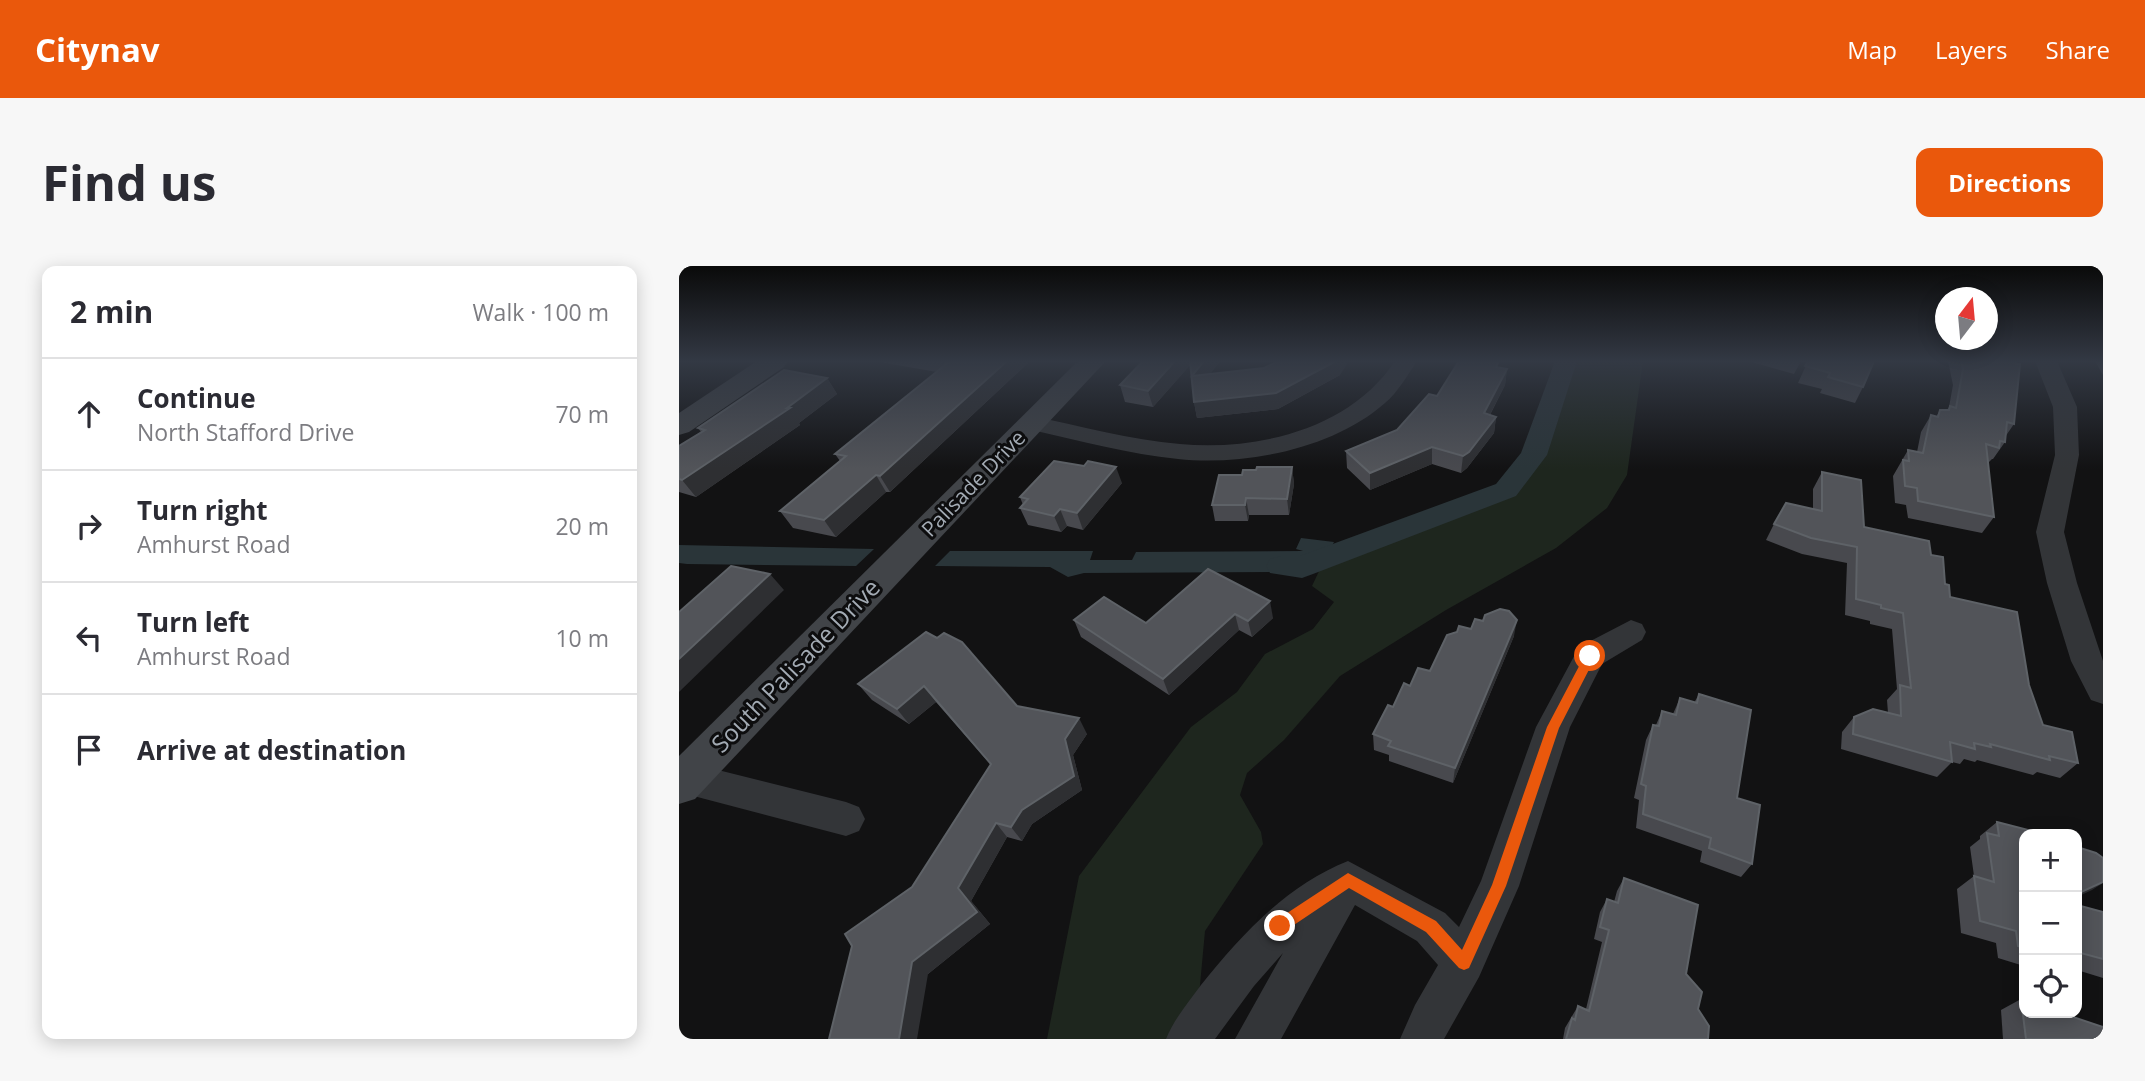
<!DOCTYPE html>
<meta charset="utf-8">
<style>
:root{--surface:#fff;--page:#f7f7f7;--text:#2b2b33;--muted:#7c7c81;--line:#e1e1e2;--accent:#ea580c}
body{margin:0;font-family:"Open Sans",sans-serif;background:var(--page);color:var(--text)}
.controls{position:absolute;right:21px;bottom:21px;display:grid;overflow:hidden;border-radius:14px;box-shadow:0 4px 18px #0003}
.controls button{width:63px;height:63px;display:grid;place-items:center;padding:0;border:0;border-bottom:2px solid var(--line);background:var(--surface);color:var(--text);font:35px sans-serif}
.compass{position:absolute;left:1256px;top:21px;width:63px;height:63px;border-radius:50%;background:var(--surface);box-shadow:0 4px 18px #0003;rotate:16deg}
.stop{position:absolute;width:21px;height:21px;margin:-16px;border:5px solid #ea580c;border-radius:50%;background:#fff}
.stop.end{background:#ea580c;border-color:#fff;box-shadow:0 2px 7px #0008}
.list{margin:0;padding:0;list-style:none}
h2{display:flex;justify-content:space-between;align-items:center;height:91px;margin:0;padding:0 28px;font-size:30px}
h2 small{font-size:23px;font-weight:400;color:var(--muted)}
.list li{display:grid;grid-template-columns:46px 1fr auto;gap:21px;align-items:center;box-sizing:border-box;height:112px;padding:0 28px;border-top:2px solid var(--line)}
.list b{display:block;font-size:26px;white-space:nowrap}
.list p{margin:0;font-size:23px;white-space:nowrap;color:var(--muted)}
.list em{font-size:23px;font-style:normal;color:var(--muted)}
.icon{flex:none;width:38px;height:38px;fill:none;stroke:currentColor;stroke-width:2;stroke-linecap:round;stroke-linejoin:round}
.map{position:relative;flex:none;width:1424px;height:773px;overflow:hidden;border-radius:14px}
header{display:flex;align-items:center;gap:42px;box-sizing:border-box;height:98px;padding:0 35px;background:var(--accent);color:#fff}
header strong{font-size:33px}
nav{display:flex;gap:38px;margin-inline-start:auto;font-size:24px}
.intro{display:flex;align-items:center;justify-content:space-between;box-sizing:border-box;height:168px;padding:0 42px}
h1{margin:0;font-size:49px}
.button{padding:18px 32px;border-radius:14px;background:var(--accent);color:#fff;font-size:24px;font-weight:700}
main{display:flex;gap:42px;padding:0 42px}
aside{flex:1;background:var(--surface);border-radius:14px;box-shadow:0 4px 18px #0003}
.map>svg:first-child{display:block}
.green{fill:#1e261e}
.water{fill:#2a3539}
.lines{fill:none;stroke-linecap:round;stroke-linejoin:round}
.canal{fill:#2a3539;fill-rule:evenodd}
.street{fill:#333538;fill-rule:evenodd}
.secondary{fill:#414448;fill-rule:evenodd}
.wall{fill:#48494e}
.shaded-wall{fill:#2e2f32}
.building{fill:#525459;stroke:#5e6267;stroke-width:2}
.route{fill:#ea580c}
.labels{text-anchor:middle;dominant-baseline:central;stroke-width:6;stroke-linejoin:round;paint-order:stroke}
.far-street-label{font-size:21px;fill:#a3abb4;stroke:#0d0d0e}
.street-label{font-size:24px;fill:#a3abb4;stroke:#0d0d0e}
</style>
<header>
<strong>Citynav</strong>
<nav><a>Map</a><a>Layers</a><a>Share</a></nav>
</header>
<div class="intro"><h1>Find us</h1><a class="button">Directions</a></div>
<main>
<aside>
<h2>2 min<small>Walk · 100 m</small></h2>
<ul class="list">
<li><svg class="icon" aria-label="ahead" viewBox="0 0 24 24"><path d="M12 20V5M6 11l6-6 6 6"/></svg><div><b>Continue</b><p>North Stafford Drive</p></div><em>70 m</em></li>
<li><svg class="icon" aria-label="right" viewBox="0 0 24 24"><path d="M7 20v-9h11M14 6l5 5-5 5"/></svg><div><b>Turn right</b><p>Amhurst Road</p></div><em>20 m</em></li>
<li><svg class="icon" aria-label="left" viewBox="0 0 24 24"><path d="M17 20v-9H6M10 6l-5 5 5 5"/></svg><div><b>Turn left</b><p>Amhurst Road</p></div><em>10 m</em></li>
<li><svg class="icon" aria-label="arrive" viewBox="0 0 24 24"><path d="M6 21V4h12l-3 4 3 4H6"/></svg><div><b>Arrive at destination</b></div></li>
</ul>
</aside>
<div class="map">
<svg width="1424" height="773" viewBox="0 0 1424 773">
<rect width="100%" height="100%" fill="#121213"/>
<!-- green -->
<polygon class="green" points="893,95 964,95 948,209 928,242 877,282 767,344 661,410 605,474 568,507 561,529 582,566 584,578 526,665 516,773 368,773 400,610 512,461 558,426 586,388 634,363 655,336 633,320 642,301 812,236 850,206"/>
<!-- water -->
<g class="water">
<polygon points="622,272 655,276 642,301 611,306 405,307 389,311 371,301 256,300 271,285 414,285 411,294 453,294 457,286 624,285 617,283"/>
<polygon points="0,279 195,283 177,300 8,298 0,297"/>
</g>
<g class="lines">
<!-- canal -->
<polygon class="canal" points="876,95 898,95 868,189 837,230 634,308 623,312 591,307 587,300 591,293 602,290 621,290 817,218 842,187"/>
<!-- street -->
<g class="street">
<path d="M716,95h22c-10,15 -19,31 -32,42 -52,46 -140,63 -207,56 -49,-5 -97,-18 -146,-29l-8,-2 -4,-5 4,-5 8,-2c49,10 98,24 148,28 78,7 170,-15 215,-83z"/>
<polygon points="1356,95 1378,95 1398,141 1400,189 1385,266 1398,317 1424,395 1424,438 1412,434 1392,395 1368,317 1357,266 1376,189 1374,141"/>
<path d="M952,354l11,4 4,8 -4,8 -40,24 -32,63 -51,159 -40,91 -35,62h-44l15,-34 23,-40 -21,-24 -62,-36 -74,134h-46l48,-86 -29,33 -39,53h-49c8,-20 22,-36 35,-54 40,-50 86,-100 147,-124l97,52 14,14 22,-46 55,-154 43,-80z"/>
<polygon points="7,496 167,536 180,541 186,553 180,565 167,570 7,528 0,525 0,499"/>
</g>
<!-- secondary -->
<g class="secondary">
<polygon points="78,95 109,95 105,101 10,166 0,169 0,147"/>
<polygon points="399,95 427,95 16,533 0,538 0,490"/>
</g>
</g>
<!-- wall -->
<g class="wall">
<polygon points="195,95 350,95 350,96 211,226 207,226 157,271 114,262 101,245 161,195 156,188 258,106"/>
<polygon points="464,95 541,95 531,108 661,109 599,143 518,152 515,136 511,99 474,141 446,136 441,119"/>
<polygon points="1069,95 1122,95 1115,108"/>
<polygon points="1129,95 1184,121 1176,137 1141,127 1143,123 1119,117"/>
<polygon points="1269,95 1336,95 1335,158 1326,171 1326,176 1314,193 1313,193 1309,197 1315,251 1303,267 1229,252 1227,239 1216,237 1214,210 1229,184 1238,186 1242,166 1252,149 1257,151 1261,144 1268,144 1270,141 1274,119"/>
<polygon points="1416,95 1424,95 1424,109"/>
<polygon points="820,101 828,103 826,119 811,149 817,151 815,167 788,202 782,207 753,198 691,224 668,202 667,185 718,164 758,130"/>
<polygon points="148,112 158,128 120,157 121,159 17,231 0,226 0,180 22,166 19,162"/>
<polygon points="613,201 615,218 610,249 570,249 569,255 536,255 533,239 563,209 577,204"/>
<polygon points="1143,206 1185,261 1252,289 1266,318 1271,331 1350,419 1364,459 1399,497 1381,512 1358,506 1354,509 1298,494 1296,496 1285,493 1281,498 1273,496 1258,511 1162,483 1163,466 1175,451 1209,447 1208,434 1218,423 1213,363 1191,358 1191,355 1166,349 1168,297 1123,288 1087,274 1095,258 1134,243 1134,223"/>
<polygon points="443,217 404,264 388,260 382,266 349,259 341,242 344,239 341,231"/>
<polygon points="529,303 594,352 573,371 560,364 490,429 402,371 395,354 467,357"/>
<polygon points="792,363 835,370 774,517 710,495 710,489 695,484 694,468 714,441 731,420 751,405"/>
<polygon points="247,366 338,440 408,468 394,489 403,524 353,558 343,575 328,571 292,635 311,658 249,708 233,621 312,499 257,436 230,458 193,434 179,418"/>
<polygon points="1020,428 1058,532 1073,598 1062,611 1021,596 1023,585 957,562 960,534 955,532 967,474 974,459 977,459 983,445 994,448 1001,432 1015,437"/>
<polygon points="1318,556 1345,568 1345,700 1319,692 1317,677 1282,667 1278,623 1295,610 1291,581 1301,573 1301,570"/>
<polygon points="945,612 1007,708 1029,773 884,773 886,762 899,740 907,743 923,676 915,673 921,646 928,633 935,636 938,625"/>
<polygon points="1398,639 1424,646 1424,712 1398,704"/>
<polygon points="1342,733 1424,773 1324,773 1322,744"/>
</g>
<!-- shaded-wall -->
<g class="shaded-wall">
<polygon points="328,95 350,95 350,96 211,226 201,210"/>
<polygon points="496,95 513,95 513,97 474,141 469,125"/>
<polygon points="525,95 541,95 517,126 513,110"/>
<polygon points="657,95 670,95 661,109 599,143 518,152 515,136"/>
<polygon points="828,103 826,119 803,164 805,147"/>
<polygon points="148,112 158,128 120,157 121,159 17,231 3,214 108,142"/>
<polygon points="817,151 815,167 788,202 782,207 784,190"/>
<polygon points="753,181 753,198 691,224 691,207"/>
<polygon points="437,201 443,217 404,264 398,247"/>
<polygon points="613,201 615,218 610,249 608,233"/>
<polygon points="197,209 207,226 157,271 145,254"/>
<polygon points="567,232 570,249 569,255 566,239"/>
<polygon points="381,243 388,260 382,266 375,250"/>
<polygon points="91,308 105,324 0,426 0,393"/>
<polygon points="591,335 594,352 573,371 569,355"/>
<polygon points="556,348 560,364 490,429 484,413"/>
<polygon points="838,354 835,370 774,517 776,502"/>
<polygon points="245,420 257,436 230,458 218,443"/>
<polygon points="400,452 408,468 394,489 403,524 353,558 343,575 332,561"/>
<polygon points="317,557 328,571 292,635 311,658 249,708 238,773 220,773 233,696 279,622"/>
<polygon points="1424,616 1424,617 1413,624 1398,631 1398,628"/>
</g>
<!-- building -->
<g class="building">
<polygon points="271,95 328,95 201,210 197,209 145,254 101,245 167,190 156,188"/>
<polygon points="464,95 496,95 469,125 441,119"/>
<polygon points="511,95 525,95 513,110 585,102 600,95 657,95 597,127 515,136"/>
<polygon points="780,95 820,95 817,101 828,103 805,147 817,151 790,186 784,190 753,181 691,207 667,185 718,164 750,128 758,130"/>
<polygon points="1129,95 1195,95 1184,121 1149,111 1151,107 1126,100"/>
<polygon points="1282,95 1336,95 1337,98 1341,98 1335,158 1328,156 1326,176 1321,175 1320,182 1307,178 1315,251 1239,235 1238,222 1226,220 1224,194 1230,195 1229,184 1244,187 1252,149 1259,151 1261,144 1270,144 1271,140 1277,142 1284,103"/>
<polygon points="105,104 148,112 108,142 111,142 3,214 0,213 0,180 26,164 19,162"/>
<polygon points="375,195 405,200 409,195 437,201 398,247 381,243 375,250 341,242 349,233 341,231"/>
<polygon points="578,201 613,201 608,233 567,232 566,239 533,239 540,209 563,209 564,204 577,204"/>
<polygon points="1143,206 1182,214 1185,261 1250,275 1252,289 1264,291 1266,318 1270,319 1271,331 1338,346 1350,419 1364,459 1393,466 1399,497 1370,490 1371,494 1311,478 1312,481 1295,477 1296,483 1271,476 1273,496 1174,468 1175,451 1194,443 1222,450 1221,419 1232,422 1224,347 1202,342 1202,339 1177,333 1178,281 1132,272 1095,258 1107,237 1143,245"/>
<polygon points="52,300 91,308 0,393 0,346"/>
<polygon points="529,303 591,335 569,355 556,348 484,413 395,354 425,331 467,357"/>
<polygon points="821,343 830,345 838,354 776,502 709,480 712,475 694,468 709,439 714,441 725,417 731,420 739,402 751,405 768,369 778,366 780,360 792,363 796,353 804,355 806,349"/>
<polygon points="247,366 258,372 265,367 283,376 338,440 400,452 386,473 395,510 343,544 332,561 317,557 279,622 298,646 233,696 220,773 150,773 173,680 166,668 233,621 312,498 245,420 218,443 179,418"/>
<polygon points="1020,428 1072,444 1058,532 1081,539 1073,598 1030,582 1032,572 964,548 967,520 962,518 974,459 980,460 983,445 997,449 1001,432 1018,437"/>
<polygon points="1318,556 1365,568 1345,568 1345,682 1339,680 1337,665 1301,655 1295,610 1315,616 1308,567 1320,570"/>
<polygon points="1398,581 1417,587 1424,592 1424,616 1398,628"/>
<polygon points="945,612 1019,639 1007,708 1023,726 1019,743 1030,760 1029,773 887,773 893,752 896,754 899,740 910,745 930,664 921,661 928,633 939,637"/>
<polygon points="1398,639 1424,646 1424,693 1398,686"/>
<polygon points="1342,733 1345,734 1345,747 1382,747 1424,761 1424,773 1347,773"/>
</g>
<!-- sky -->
<linearGradient id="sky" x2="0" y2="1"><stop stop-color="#0a0a0a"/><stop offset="0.47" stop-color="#333944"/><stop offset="1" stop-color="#333944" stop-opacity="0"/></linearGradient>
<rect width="1424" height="203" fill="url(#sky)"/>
<!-- route -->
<polygon class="route" points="911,386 917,390 880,462 827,620 790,702 785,704 780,702 747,666 670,622 606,665 601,667 596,665 593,660 596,655 669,607 757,655 783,684 813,619 868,461 907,387"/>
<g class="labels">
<!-- far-street labels -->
<g class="far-street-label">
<text transform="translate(294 217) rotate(-46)">Palisade Drive</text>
</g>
<!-- street labels -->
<g class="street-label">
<text transform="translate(116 399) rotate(-46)">South Palisade Drive</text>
</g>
</g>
</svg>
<div class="controls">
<button>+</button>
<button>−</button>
<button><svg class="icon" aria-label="locate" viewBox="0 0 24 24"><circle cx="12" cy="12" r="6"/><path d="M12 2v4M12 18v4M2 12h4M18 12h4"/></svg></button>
</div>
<svg class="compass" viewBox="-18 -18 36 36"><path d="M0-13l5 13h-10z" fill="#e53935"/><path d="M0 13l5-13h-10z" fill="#7c7c81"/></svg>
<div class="stop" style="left:911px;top:390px"></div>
<div class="stop end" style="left:601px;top:660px"></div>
</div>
</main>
